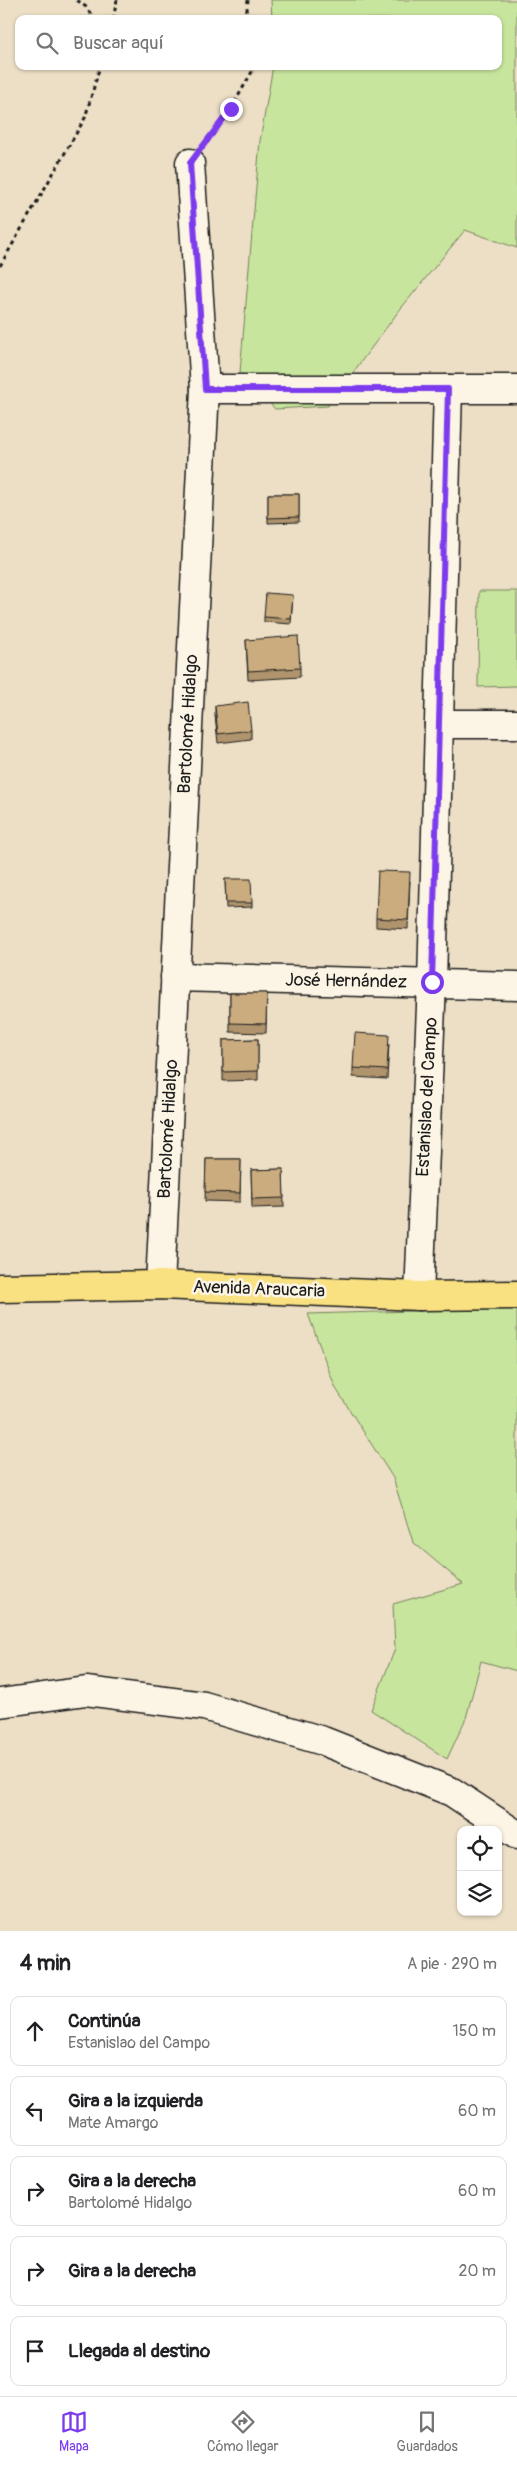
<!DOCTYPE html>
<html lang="es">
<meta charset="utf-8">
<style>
:root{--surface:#fff;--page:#f6f6f6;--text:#202124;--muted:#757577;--line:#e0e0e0;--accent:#7c3aed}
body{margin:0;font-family:Pangolin,sans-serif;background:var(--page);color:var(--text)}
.controls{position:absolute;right:15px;bottom:15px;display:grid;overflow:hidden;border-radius:10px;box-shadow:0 1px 4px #0004}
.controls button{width:45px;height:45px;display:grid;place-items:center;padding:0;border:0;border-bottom:1px solid var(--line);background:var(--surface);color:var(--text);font:25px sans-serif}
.stop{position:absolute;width:15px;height:15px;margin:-11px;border:4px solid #7c3aed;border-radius:50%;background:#fff}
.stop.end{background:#7c3aed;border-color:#fff;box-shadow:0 1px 5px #0008}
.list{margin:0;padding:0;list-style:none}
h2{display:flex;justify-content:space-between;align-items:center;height:65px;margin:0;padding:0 20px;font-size:21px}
h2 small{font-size:16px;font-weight:400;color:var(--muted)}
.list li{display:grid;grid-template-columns:32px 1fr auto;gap:15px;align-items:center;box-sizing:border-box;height:70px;margin:0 10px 10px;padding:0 10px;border:1px solid var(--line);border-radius:10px}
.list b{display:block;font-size:19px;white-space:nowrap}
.list p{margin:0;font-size:16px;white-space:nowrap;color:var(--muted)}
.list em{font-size:16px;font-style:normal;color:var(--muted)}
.icon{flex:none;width:28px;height:28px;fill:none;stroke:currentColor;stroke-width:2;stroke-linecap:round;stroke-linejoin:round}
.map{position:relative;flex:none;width:517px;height:1931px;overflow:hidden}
.search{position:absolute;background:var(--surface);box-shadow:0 1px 4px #0004;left:15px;right:15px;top:15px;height:55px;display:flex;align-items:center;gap:12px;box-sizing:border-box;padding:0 18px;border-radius:10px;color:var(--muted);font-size:19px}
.sheet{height:465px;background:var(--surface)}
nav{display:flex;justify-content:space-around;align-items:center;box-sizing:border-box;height:70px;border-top:1px solid var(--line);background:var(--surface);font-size:14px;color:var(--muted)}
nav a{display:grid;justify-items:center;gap:2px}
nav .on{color:var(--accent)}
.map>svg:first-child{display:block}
.green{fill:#c8e59d;stroke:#72805c}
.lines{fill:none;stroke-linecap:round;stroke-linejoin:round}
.minor-casing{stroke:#1c1c1c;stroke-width:31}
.major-casing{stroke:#1c1c1c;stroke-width:31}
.path{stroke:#1c1c1c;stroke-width:3;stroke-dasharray:4 4;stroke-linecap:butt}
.minor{stroke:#fcf5e5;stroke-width:28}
.major{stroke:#f9e181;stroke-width:28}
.wall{fill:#af946d;stroke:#1c1c1c}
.building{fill:#cbac7f;stroke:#1c1c1c}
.route{stroke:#7c3aed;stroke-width:6}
.labels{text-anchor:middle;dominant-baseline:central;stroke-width:5;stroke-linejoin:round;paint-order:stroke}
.street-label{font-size:18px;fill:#1c1c1c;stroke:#fcf5e5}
</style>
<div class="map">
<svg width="517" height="1931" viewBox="0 0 517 1931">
<rect width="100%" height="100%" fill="#eddfc6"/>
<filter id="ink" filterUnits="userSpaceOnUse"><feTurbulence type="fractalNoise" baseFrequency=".02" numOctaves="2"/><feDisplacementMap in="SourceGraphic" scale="10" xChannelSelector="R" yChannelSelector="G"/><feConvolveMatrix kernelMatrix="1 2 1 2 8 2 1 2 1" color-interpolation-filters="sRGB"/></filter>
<g filter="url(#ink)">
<!-- green -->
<g class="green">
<polygon points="271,0 517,0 517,248 465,230 398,312 328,406 275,409 240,372 260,141 273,66 498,66 498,19 272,19"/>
<polygon points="479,591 517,591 517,686 478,687"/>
<polygon points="517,1308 517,1671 481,1661 466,1718 447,1759 371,1710 395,1649 393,1604 463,1584 413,1542 393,1478 335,1387 308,1314"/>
</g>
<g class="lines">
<!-- minor casing -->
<g class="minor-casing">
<g id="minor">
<polyline points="205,389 517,389"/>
<polyline points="439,724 517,724"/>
<polyline points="175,977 517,986"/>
<polyline points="160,1285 205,389 190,163"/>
<polyline points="419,1296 432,982 448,389"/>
<polyline points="0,1703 86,1691 204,1706 323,1741 452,1792 517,1835"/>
</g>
</g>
<!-- major casing -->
<g class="major-casing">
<polyline id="major" points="0,1288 160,1285 419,1296 517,1295"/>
</g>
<!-- path -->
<g class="path">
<polyline points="77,0 86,7 94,19"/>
<polyline points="113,19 117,0"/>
<polyline points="246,19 248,0"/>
<polyline points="207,142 231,109 253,70 252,66"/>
<polyline points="0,266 85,118 100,66"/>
</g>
<!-- minor -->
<use href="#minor" class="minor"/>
<!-- major -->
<use href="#major" class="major"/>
</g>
<!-- wall -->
<g class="wall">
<polygon points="268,494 299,494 299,522 268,523"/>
<polygon points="293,595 291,624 264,622 264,617"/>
<polygon points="246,640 300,668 300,677 248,680"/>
<polygon points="215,706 251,730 251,739 218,743 215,715"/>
<polygon points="225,879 252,903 252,907 226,908"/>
<polygon points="410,881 408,929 376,927 376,918"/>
<polygon points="230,993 267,993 266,1033 230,1032"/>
<polygon points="258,1039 258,1080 223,1081 223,1040"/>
<polygon points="389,1044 387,1079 353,1077 353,1068"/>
<polygon points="206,1159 241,1159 240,1202 205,1201"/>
<polygon points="283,1169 284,1207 252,1208 251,1170"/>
</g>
<!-- building -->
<g class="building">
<polygon points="268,494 299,494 299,517 268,518"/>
<polygon points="266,593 293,595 291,619 264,617"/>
<polygon points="298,636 300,668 248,671 246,640"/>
<polygon points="248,702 251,730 218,734 215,706"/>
<polygon points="378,871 410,872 408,920 376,918"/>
<polygon points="225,879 251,879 252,903 226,903"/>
<polygon points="230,993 267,993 266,1024 230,1023"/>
<polygon points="355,1033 389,1035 387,1070 353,1068"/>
<polygon points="258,1039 258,1071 223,1072 223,1040"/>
<polygon points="206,1159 241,1159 240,1193 205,1192"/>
<polygon points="283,1169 284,1198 252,1199 251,1170"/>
</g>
</g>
<g class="lines" filter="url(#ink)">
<!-- route -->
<polyline class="route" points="231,109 190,163 205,389 448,389 432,982"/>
</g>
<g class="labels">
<!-- street labels -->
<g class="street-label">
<text transform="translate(188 724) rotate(-87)">Bartolomé Hidalgo</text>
<text transform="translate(346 981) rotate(1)">José Hernández</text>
<text transform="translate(427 1097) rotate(-87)">Estanislao del Campo</text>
<text transform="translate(168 1129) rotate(-87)">Bartolomé Hidalgo</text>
<text transform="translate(259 1289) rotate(2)">Avenida Araucaria</text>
</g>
</g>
</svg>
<div class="controls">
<button><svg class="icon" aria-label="locate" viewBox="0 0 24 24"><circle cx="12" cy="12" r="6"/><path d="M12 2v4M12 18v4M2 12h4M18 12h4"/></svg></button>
<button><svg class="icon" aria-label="layers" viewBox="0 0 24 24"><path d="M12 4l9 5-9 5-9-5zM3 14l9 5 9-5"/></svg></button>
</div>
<div class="stop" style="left:432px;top:982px"></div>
<div class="stop end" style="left:231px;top:109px"></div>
<div class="search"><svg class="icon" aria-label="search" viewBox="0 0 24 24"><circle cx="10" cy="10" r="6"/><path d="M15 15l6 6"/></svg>Buscar aquí</div>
</div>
<section class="sheet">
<h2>4 min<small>A pie · 290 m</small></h2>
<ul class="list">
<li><svg class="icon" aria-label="ahead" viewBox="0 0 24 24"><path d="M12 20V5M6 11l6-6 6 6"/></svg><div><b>Continúa</b><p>Estanislao del Campo</p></div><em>150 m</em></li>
<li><svg class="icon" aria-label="left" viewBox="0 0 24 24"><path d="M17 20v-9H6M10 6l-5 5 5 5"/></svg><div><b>Gira a la izquierda</b><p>Mate Amargo</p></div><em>60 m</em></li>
<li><svg class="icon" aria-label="right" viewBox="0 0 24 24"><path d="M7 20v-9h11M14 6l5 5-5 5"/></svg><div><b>Gira a la derecha</b><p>Bartolomé Hidalgo</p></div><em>60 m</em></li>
<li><svg class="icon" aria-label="right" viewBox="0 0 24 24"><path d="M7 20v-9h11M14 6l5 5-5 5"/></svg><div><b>Gira a la derecha</b></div><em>20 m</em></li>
<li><svg class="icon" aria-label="arrive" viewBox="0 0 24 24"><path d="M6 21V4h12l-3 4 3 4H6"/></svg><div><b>Llegada al destino</b></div></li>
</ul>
</section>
<nav>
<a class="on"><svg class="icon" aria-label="map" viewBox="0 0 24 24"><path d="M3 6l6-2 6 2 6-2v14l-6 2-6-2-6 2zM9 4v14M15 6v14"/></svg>Mapa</a>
<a><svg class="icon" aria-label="directions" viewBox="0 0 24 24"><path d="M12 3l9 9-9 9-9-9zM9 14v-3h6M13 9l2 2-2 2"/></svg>Cómo llegar</a>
<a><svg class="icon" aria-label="saved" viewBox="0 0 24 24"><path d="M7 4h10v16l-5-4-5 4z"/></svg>Guardados</a>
</nav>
